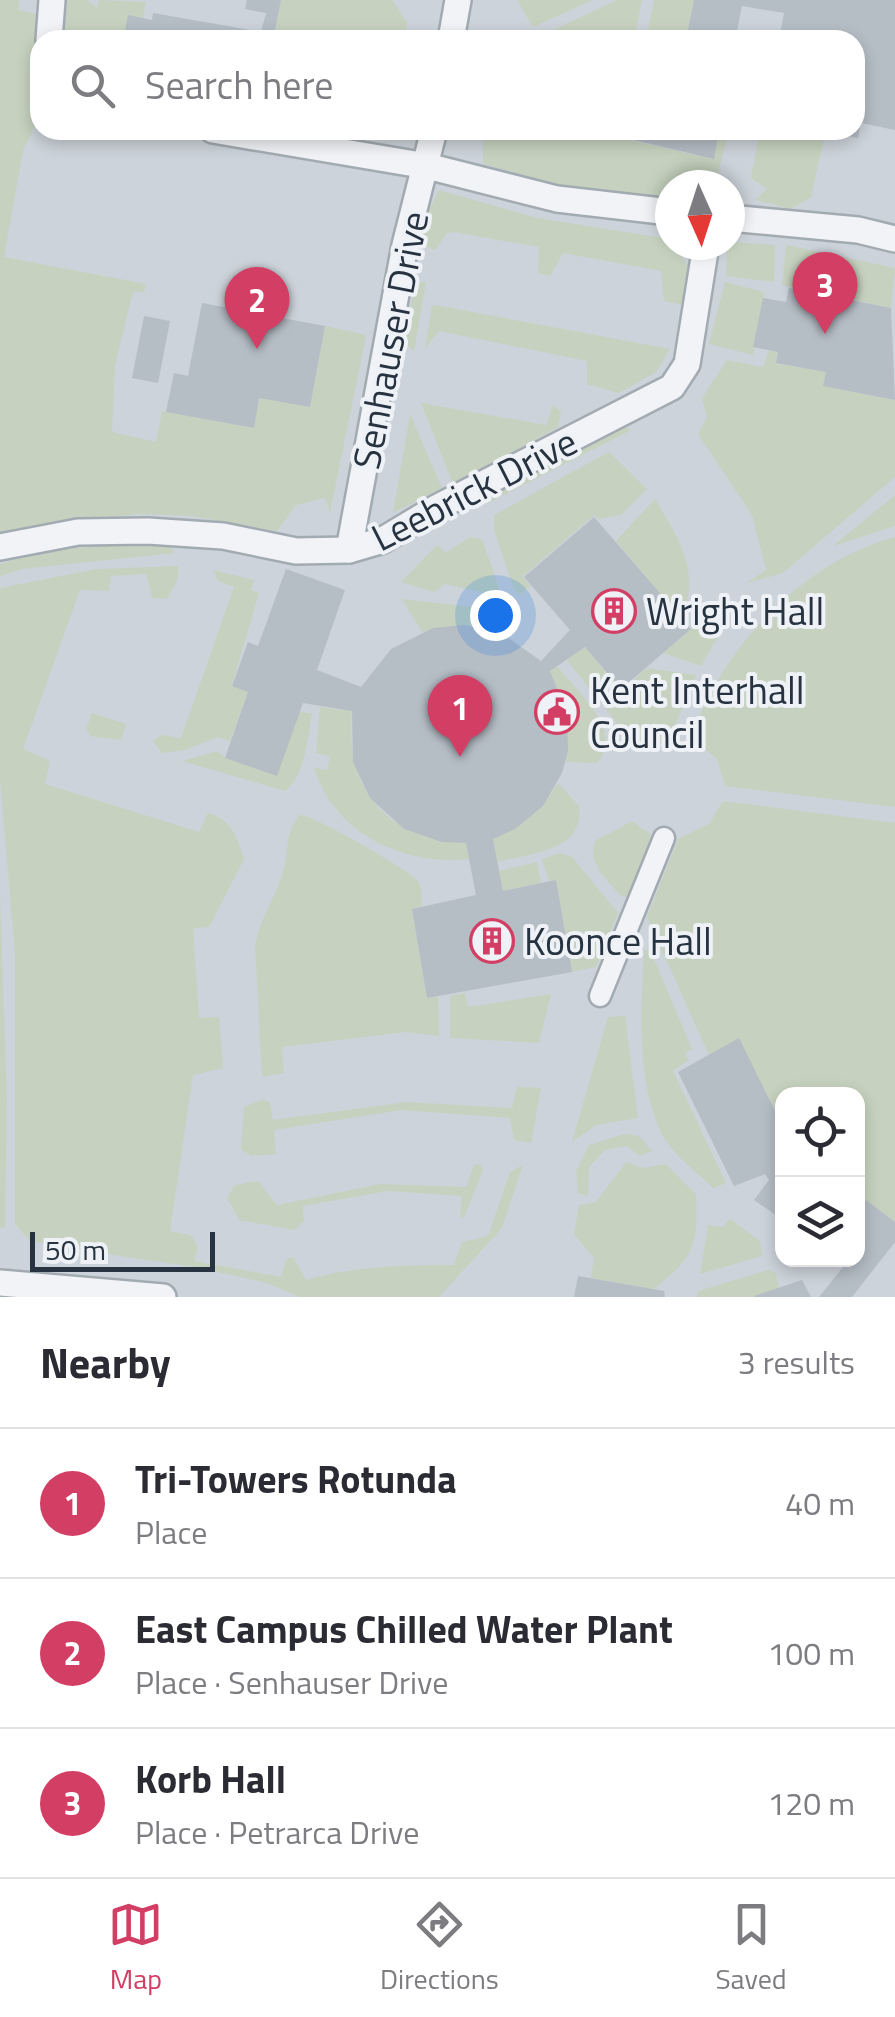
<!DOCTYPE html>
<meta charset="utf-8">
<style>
:root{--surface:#fff;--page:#f7f7f7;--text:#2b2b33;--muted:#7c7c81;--line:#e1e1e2;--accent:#d33e64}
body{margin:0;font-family:"Titillium Web",sans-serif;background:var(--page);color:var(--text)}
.controls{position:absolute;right:30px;bottom:30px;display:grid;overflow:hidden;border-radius:20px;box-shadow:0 5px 15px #0003}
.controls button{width:90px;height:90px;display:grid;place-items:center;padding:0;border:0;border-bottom:2px solid var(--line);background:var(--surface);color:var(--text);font:50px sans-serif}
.compass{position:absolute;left:655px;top:170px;width:90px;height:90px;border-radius:50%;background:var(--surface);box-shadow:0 5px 15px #0003;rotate:177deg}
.scale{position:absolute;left:30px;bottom:25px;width:185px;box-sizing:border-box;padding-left:10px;border:5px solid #273340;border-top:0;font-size:28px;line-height:35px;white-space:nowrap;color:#273340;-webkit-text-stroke:8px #eef2f6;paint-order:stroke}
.you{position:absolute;left:495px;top:615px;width:35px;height:35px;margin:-25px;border:8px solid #fff;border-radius:50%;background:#1a73e8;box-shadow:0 0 0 15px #1a73e833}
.badge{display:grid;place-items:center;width:65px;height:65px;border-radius:50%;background:var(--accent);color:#fff;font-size:32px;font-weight:700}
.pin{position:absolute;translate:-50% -82px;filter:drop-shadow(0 2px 5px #0008)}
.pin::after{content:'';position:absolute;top:52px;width:35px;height:30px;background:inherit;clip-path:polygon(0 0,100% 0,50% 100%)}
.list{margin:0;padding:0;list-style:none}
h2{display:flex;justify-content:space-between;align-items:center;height:130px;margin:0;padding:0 40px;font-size:42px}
h2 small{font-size:32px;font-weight:400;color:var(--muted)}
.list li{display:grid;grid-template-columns:65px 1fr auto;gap:30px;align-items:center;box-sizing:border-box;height:150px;padding:0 40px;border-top:2px solid var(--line)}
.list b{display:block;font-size:38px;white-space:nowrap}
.list p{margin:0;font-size:32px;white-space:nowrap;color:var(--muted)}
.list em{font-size:32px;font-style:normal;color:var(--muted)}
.icon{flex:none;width:55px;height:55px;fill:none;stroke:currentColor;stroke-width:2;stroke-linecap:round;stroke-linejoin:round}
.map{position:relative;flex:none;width:895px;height:1297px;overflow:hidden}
.search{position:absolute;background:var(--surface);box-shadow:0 5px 15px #0003;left:30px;right:30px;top:30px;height:110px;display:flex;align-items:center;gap:25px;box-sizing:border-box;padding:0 35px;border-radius:30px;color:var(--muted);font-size:38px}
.sheet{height:580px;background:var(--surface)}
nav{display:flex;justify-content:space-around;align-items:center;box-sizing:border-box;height:140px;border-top:2px solid var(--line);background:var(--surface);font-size:28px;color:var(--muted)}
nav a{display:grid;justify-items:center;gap:5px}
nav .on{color:var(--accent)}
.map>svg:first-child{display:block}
.built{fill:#ccd3da;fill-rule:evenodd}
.green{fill:#c6d2bf}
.building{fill:#b5bdc5}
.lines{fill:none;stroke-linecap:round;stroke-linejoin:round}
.pedestrian-casing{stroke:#a3abb2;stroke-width:25}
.minor-casing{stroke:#a3abb2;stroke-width:30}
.pedestrian{stroke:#f1f3f6;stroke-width:20}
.minor{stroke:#f1f3f6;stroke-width:25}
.labels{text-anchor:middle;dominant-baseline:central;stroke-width:8;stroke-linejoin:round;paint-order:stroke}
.street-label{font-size:38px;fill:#273340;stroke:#eef2f6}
.poi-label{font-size:38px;fill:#273340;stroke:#eef2f6;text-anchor:start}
</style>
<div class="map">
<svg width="895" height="1297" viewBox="0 0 895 1297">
<rect width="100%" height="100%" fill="#dee3e8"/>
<!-- built -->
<path class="built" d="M0,0h895v1297h-895zM40,40h815v90h-815zM670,185h60v60h-60zM782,1094h76v166h-76z"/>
<!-- green -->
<g class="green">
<polygon points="0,0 19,0 18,10 39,14 40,115 23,151 4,257 146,284 144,292 133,292 115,365 112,432 156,442 162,411 253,428 259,398 310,407 325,326 366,335 330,513 325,498 296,505 277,531 191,516 136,514 0,535"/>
<polygon points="66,0 86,0 97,8 99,0 146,2 143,18 128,16 123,40 59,40"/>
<polygon points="281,0 392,0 407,22 405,40 300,40 274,35"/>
<polygon points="517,0 593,0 533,27"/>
<polygon points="617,0 642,0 634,40 545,40 540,36"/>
<polygon points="654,0 694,0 686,40 646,40"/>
<polygon points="483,130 585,130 713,159 719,130 729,130 715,185 670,185 670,202 578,190 483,164"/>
<polygon points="760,130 826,130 811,197 791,209 755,200 767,189 751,178"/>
<polygon points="439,190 537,218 670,239 688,267 683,305 664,301 661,271 563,253 550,276 538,273 539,247 454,232 447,233 435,250 419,243 423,221"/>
<polygon points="732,242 775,245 774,282 726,276 727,246"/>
<polygon points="786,245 895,268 891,308 782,285"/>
<polygon points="426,282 414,351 404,342 415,283"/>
<polygon points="725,282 764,292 753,355 709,344"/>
<polygon points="432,305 435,305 670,349 656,372 619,393 587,384 587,361 439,331 425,349"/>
<polygon points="769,351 778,352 776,363 826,372 824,386 895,400 895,477 783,573 747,583 766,570 752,515 698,434 707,417 702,398 727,360 763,367"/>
<polygon points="421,403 546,425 553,405 561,412 558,427 453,484"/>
<polygon points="410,414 442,488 393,513"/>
<polygon points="624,427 631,430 486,504 483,499"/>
<polygon points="609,452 647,489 621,515 599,519 594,515 522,577 531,586 520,594 515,592 494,530 494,515"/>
<polygon points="895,495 895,526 833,546"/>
<path d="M655,499c24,40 47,74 26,120l-65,-78z"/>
<polygon points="470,537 482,539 502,597 445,584 434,592 401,582 437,545 446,553"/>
<path d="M895,537v270l-170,-21 -8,-27 -26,-21c32,-91 110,-175 204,-201z"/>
<polygon points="150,541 168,545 175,553 22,569 0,576 0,564 45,551"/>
<path d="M178,566v13l-11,20 -15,-1 -6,-24 -35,2 -2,15 -29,-1 -57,159 27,12 -5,23 154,48 9,-19c23,6 30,25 36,46l-35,68 -16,1 6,90 20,-1 4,51 -30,7 -23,156 22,5 6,12 -4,13 87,16 5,-18 7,-2 13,23c49,-14 97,-15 148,-15l8,-23 26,-6 22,-64 13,-7 -21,63 -63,69h-139l-33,-14 -72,-16 -110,-16 -32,-10 -13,2 -10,-2 -15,-17v-270l-15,-176v-190l96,-19z"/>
<polygon points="213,570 254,580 251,590 259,593 232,685 248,692 230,741 218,737 185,750 162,753 153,741 162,735 181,738 234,587 218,581"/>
<polygon points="402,599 473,607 508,621 503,634 464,625 422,632"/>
<polygon points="709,609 720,614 724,626 701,666 663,653"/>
<polygon points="585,647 614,682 600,695 590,689 567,660"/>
<path d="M557,666c19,24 69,66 40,97l-31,-1 1,-48 -17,-43z"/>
<polygon points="646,668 696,675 669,739 639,752 605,708"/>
<path d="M320,707l32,4c-8,79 35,128 114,132l3,16c-66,7 -135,-26 -155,-91l13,2 3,-14 -14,-3z"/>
<path d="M299,712l13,1c-5,26 -6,61 -27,78l-103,-30 35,-10 8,7z"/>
<polygon points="92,713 126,724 121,740 90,736 86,729"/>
<path d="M558,783l21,23c6,45 -48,47 -81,56l-5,-23 49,-33z"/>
<polygon points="723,801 895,823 895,1222 858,1194 858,1094 782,1094 782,1125 739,1039 709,1055 647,917 678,839 709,824"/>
<path d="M300,815c13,0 114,57 119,68 3,6 2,17 3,24l-10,2 15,89 11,-2 1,40 -33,-4 -124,15 2,26 -22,4 -7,-131c5,-26 18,-46 27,-70 8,-23 1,-42 18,-61z"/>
<path d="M632,821l18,13v7l-23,56 -6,-1c-14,-17 -34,-32 -26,-55z"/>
<polygon points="560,853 572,857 618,913 596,967 572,972 556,880 549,881 542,859"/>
<polygon points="537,862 541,883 503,891 499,871"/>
<polygon points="0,893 7,1100 5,1228 0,1227"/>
<path d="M644,950h6l42,99 -7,4 3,7 -15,11 53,112 -13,5c-17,-17 -43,-35 -53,-58 -24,-54 -19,-122 -16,-180z"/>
<polygon points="465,993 468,1007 551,994 539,1043 450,1038 450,996"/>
<polygon points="625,1016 638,1118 596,1125 572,1142 608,1017"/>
<polygon points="517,1087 541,1088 531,1143 514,1140 510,1118 402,1110 274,1130 276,1154 251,1156 241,1149 244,1107 264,1099 270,1103 273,1120 407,1102 512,1108"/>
<polygon points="625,1134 639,1136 652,1151 640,1156 627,1146 605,1150 589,1167 588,1196 578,1193 576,1171 589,1145"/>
<path d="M626,1162l16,6 24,-4 30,30c2,50 -1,64 -43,95l-62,-11 3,-21 -20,-22 5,-30 17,-3z"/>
<polygon points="480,1164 483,1170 464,1218 460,1216 462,1196 387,1191 303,1206 304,1221 295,1230 239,1220 227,1198 235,1185 258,1181 277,1205 380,1184 466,1187 474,1165"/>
<polygon points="730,1219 760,1241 762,1256 700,1274 708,1225 723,1227"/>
<polygon points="768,1270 776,1273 779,1288 753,1297 697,1297 698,1291"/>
</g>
<!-- building -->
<g class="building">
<polygon points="247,0 281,0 274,35 290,40 123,40 128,15 152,20 153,13 261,32 266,13 245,9"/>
<polygon points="694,0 895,0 895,130 861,123 858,138 828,132 855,130 855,40 779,40 784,13 742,6 735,40 686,40"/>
<polygon points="592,130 719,130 714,159"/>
<polygon points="789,288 891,308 895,400 823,386 826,372 776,363 778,352 753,347 763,298 786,302"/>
<polygon points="202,303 325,326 310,407 259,398 254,428 166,412 174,373 188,376"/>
<polygon points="144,316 170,321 158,383 132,378"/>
<polygon points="594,517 691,629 621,689 585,647 550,671 567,714 568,751 562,773 543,806 515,829 493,839 503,891 556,880 572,972 427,998 412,909 476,895 466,843 442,842 404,829 370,798 353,762 352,711 303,703 277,776 225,758 248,692 232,686 248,642 258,646 286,569 345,590 317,670 361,687 391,649 433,628 464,625 500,632 541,661 570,630 524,577"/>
<polygon points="739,1038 782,1125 780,1218 754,1200 769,1180 765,1174 734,1186 678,1072"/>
<polygon points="858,1194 895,1222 895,1242 852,1297 819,1297 843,1267 833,1260 858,1260"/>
<polygon points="578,1276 664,1291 665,1297 574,1297"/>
<polygon points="802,1280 811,1297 755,1297 754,1296"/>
</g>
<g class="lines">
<!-- pedestrian casing -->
<g class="pedestrian-casing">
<polyline id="pedestrian" points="600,996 664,838"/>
</g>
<!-- minor casing -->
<g class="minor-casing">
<g id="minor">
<polyline points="49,40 52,0"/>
<polyline points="451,40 458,0"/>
<polyline points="213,130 427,166 557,199 670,212"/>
<polyline points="730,218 858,230 895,239"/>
<polyline points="0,547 78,532 148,531 223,536 296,551 349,550 383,540 438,507 672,387 687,364 706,245"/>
<polyline points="349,550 405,245 434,130"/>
<polyline points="0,1283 163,1297"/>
</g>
</g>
<!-- pedestrian -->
<use href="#pedestrian" class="pedestrian"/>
<!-- minor -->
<use href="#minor" class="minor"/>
</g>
<!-- icons -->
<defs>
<g id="building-ring" transform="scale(2.25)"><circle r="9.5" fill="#eef2f6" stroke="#d33e64" stroke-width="1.5"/><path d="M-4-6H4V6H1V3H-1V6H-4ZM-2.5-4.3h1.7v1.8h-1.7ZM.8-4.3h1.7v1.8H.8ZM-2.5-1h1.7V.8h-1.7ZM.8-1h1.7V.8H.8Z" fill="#d33e64"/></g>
<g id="civic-ring" transform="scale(2.25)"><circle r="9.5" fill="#eef2f6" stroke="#d33e64" stroke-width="1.5"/><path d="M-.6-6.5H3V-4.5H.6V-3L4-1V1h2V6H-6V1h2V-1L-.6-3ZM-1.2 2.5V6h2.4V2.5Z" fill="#d33e64"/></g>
</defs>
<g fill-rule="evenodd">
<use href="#building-ring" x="614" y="611"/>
<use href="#civic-ring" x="557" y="712"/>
<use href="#building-ring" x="492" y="941"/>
</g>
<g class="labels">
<!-- street labels -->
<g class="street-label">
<text transform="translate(390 340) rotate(-79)">Senhauser Drive</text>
<text transform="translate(474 489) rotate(-27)">Leebrick Drive</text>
</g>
<!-- poi labels -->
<g class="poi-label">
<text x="646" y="611">Wright Hall</text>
<text x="590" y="690">Kent Interhall<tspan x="590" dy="44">Council</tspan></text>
<text x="524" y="941">Koonce Hall</text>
</g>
</g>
</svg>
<div class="controls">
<button><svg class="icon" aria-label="locate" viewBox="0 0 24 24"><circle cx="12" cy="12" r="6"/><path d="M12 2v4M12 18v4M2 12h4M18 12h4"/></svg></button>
<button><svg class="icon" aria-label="layers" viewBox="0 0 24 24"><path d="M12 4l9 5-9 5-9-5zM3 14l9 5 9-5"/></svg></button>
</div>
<svg class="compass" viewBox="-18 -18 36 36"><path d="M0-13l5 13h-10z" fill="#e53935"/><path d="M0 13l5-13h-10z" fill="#7c7c81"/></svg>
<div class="scale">50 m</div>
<div class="you"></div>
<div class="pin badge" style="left:460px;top:757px">1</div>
<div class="pin badge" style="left:257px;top:349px">2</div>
<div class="pin badge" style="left:825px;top:334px">3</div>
<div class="search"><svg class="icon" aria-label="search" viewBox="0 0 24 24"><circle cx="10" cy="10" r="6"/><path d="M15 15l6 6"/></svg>Search here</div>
</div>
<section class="sheet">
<h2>Nearby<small>3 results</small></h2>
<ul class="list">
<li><span class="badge">1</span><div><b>Tri-Towers Rotunda</b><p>Place</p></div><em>40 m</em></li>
<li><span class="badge">2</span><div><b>East Campus Chilled Water Plant</b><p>Place · Senhauser Drive</p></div><em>100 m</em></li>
<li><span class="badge">3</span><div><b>Korb Hall</b><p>Place · Petrarca Drive</p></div><em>120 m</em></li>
</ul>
</section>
<nav>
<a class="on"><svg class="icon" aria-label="map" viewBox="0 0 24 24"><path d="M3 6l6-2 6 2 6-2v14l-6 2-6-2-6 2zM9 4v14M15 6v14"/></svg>Map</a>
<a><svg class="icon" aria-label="directions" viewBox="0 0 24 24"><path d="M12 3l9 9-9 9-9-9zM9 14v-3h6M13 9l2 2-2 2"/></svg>Directions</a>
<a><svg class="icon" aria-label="saved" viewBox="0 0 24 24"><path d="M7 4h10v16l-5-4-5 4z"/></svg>Saved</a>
</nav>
